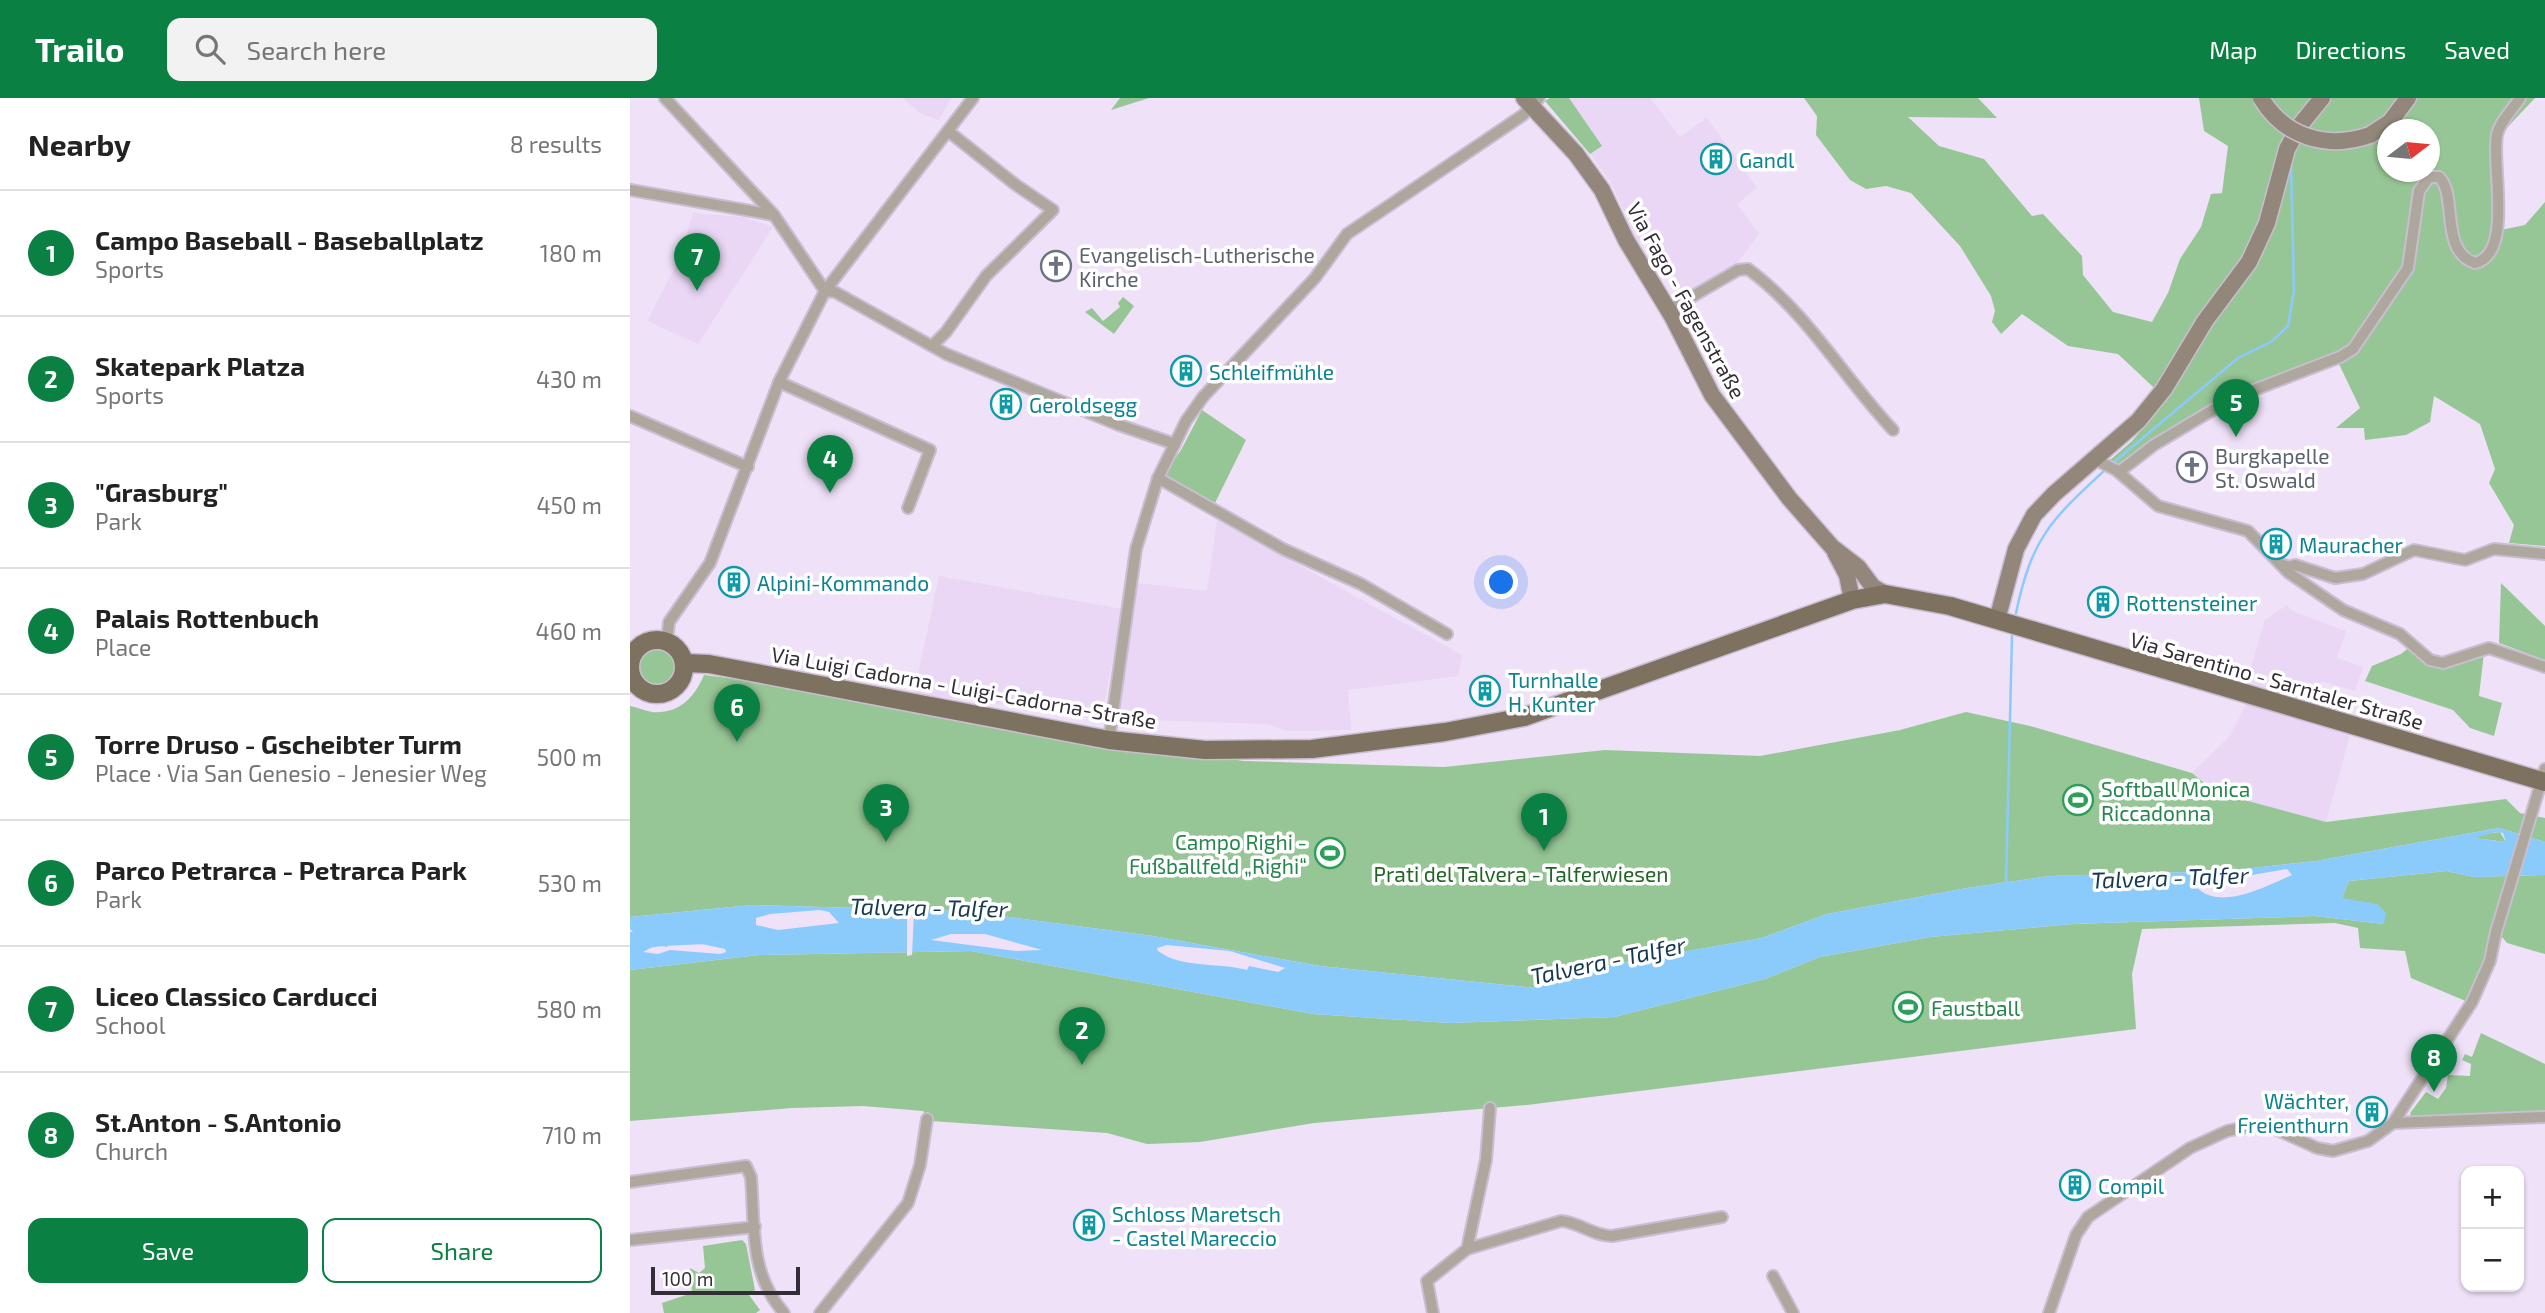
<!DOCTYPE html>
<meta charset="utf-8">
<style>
:root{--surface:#fff;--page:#f2f2f2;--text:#222;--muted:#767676;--line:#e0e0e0;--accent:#0b8043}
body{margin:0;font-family:"Exo 2",sans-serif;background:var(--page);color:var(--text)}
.controls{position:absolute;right:21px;bottom:21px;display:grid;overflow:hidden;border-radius:14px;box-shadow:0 2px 5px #0004}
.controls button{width:63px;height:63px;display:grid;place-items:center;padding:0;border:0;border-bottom:2px solid var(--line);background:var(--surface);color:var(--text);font:35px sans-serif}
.compass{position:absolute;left:1747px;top:21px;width:63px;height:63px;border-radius:50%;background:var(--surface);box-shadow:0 2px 5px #0004;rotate:74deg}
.scale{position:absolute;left:21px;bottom:18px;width:149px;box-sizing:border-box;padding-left:7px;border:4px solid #332d36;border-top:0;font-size:19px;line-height:24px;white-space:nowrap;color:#332d36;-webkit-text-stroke:5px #fff;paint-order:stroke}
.you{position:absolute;left:872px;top:485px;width:24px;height:24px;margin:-18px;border:5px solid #fff;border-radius:50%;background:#1a73e8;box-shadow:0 0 0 10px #1a73e833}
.badge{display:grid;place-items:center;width:46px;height:46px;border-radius:50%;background:var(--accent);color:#fff;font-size:23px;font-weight:700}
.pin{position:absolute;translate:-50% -58px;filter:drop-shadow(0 2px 4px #0008)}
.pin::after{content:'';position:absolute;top:37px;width:24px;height:21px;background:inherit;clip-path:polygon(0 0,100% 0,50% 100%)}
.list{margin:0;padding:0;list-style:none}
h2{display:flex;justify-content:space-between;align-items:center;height:91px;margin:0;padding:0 28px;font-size:30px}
h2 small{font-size:23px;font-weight:400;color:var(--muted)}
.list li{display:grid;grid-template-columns:46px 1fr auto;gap:21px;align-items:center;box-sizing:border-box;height:126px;padding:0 28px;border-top:2px solid var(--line)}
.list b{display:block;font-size:26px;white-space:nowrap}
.list p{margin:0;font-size:23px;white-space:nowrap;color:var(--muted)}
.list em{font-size:23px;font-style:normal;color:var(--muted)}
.actions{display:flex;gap:14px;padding:21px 28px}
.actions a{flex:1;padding:16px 0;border:2px solid var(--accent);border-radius:14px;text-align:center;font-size:24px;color:var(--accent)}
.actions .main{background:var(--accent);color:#fff}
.icon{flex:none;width:38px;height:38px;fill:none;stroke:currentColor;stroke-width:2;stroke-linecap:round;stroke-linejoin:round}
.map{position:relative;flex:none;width:1915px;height:1215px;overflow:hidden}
header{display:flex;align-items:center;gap:42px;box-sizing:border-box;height:98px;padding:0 35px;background:var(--accent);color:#fff}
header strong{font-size:33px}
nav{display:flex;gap:38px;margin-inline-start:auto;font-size:24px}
.search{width:490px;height:63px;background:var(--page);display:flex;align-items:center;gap:18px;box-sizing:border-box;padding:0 24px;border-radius:14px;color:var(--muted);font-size:26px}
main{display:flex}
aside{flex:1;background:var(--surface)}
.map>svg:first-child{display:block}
.built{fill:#e9d7f5}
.green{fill:#97c696;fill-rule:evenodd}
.water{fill:#8acbfb;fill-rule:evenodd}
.pier{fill:#efe1f8}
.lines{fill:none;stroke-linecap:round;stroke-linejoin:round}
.stream{stroke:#8acbfb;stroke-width:2.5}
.river{stroke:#8acbfb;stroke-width:18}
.street-casing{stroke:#c9bdd1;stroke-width:14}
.secondary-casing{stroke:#c9bdd1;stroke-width:19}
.primary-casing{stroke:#c9bdd1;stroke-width:21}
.street{stroke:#aea79d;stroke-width:10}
.secondary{stroke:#92877a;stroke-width:16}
.primary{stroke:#7d7160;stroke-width:18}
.secondary-bridge-casing{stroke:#c9bdd1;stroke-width:19;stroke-linecap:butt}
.secondary-bridge{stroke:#92877a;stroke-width:16}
.labels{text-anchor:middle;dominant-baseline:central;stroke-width:7;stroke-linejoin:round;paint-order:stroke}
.culture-label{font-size:21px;fill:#0d838f;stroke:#fff;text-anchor:start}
.worship-label{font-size:21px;fill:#5b616d;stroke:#fff;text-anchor:start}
.street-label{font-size:21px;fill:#332d36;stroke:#fff}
.leisure-label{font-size:21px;fill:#27864d;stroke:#fff;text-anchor:start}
.park-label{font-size:21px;fill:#216524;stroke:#fff}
.water-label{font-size:23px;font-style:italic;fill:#143951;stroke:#fff}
</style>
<header>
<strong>Trailo</strong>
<div class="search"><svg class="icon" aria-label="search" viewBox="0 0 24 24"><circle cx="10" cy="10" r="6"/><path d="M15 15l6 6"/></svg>Search here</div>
<nav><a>Map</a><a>Directions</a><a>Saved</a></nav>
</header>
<main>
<aside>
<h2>Nearby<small>8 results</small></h2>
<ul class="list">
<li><span class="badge">1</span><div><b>Campo Baseball - Baseballplatz</b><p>Sports</p></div><em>180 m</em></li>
<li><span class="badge">2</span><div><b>Skatepark Platza</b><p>Sports</p></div><em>430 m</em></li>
<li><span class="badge">3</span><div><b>&quot;Grasburg&quot;</b><p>Park</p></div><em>450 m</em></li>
<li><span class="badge">4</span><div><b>Palais Rottenbuch</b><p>Place</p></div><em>460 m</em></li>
<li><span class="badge">5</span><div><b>Torre Druso - Gscheibter Turm</b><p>Place · Via San Genesio - Jenesier Weg</p></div><em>500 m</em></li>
<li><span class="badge">6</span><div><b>Parco Petrarca - Petrarca Park</b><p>Park</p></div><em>530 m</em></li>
<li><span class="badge">7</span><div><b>Liceo Classico Carducci</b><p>School</p></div><em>580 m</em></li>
<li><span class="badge">8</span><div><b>St.Anton - S.Antonio</b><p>Church</p></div><em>710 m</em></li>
</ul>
<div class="actions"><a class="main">Save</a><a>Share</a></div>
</aside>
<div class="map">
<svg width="1915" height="1215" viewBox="0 0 1915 1215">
<rect width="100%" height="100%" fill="#efe1f8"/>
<!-- built -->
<g class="built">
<polygon points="273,0 321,0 309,22 291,16"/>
<polygon points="920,0 1020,0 1050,39 1077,20 1127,90 1107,106 1129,136 1102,172 1053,198 1016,141 1009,145 980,83"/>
<polygon points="63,115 113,119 143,129 68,246 17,223 49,162"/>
<polygon points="587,422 832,557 828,578 718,592 721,632 657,633 637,626 489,621 507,485 577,493"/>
<polygon points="309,478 492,511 472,617 284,596"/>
<polygon points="1657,507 1664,514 1716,533 1707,560 1733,569 1725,593 1691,583 1684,610 1724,622 1696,724 1585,694 1562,675 1599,639 1623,594 1633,597 1635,590 1617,583 1635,522"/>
</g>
<!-- green -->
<g class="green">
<polygon points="490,0 519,0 481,12"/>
<polygon points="920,0 939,0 972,48 960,56 915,3"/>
<path d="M1174,0h174l19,20 -89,-1 31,29 45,13 48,57 11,-2 39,42 1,19 30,37 39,10 16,-29 12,-34 21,-32 10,-33 11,-1 6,-47 -24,-15 -5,-33h336l-34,36v96l24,-5 20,-23v344l-36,-3 5,-18 -25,-42 6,-14 -15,-45 -46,-28 -4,26 -24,13 -41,5 -1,-12h-28l24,-20 -21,-44 -91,31 -98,55 -6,-5 -25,20 -9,-5 22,-19 35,-41 -49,-46 -50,-8 -46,-32 -21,20 -9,-12 3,-11 -4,-15 -31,-50 -49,-53 -25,-7 -20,3 -16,-9 -34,-45 1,-19zM1758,32h42v42h-42z"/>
<polygon points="493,199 504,208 484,236 455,214 462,210 473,223 490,209 488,205"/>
<polygon points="572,312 616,342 585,405 534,376 551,352"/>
<polygon points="1871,485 1915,528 1915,562 1869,545"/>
<polygon points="1782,547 1800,562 1854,554 1849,598 1872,605 1864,638 1840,630 1823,612 1735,583 1742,568 1771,556"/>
<circle cx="27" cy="569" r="20"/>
<path d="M74,577l148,19 391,67 201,6 161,-17 155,6 140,-26 66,-18 64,14 162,47 23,19 111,30 180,-23 14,14 25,5v24l-46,-14 -183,33 -90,10 -176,5 -83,12 -140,26 -65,24 -176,31 -49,19 -217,-22 -167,-30 -190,-25 -211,-6 -122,12v-211c7,1 15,5 22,6 27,2 42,-14 52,-37z"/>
<polygon points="1870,734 1876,744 1844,740 1850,736"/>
<polygon points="1816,773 1844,779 1915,777 1915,856 1877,845 1872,839 1862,836 1854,865 1838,904 1781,880 1775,853 1730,850 1728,830 1705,825 1512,831 1502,876 1506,931 897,1007 684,1025 570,1044 517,1046 477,1035 301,1023 293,1013 233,1008 162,1010 0,1023 0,872 129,857 341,853 683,916 820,925 984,919 1135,881 1190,859 1300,839 1442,826 1685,818 1754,826 1712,800 1719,783"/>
<polygon points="1851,935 1915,966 1915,1015 1782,1020 1780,1015 1796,994 1808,1001 1816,990 1818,977 1840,978 1841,966 1832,962 1835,956 1842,959"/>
<polygon points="112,1142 116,1146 125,1192 119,1197 130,1212 126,1215 34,1215 32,1205 62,1195 60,1170 69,1175 75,1170 73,1148"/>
</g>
<!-- water -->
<path class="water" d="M1869,730l46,14v33l-71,2 -28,-6 -97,10 -7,17 35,6 9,9 -2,11 -69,-8 -243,8 -142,13 -110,20 -55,22 -151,38 -164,6 -137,-9 -342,-63 -212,4 -129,15v-25l10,-7 -10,-9v-12l122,-12 211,6 190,25 167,30 217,22 49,-19 176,-31 65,-24 140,-26 83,-12 176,-5 90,-10zM1866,734l7,1 3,9 -32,-4zM1657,771l5,6c-26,11 -70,36 -95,13l2,-4zM190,812l9,2 10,11 -61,7 -22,-5v-7l14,-4zM66,832h27l12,12 -33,2 23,5 1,3 -6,2 -50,-4 -12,4 -15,-2 13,-7 11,2 5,-10zM321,836h34l57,16 -26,1 -85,-11zM537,847l63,6 55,17 -7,4 -29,-6 -2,4c-28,-8 -65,-1 -89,-19l-1,-3z"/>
<!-- pier -->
<polygon class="pier" points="277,808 282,808 284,815 282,857 277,858"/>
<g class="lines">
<!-- stream -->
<g class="stream">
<polyline points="1483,365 1608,260 1641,244 1658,228 1664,193 1661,64"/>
<path d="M1386,515c16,-76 35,-93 89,-143"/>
<polyline points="1376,786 1382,538"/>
</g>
<!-- river -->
<polyline class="river" points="0,843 32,839 121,835"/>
<!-- street casing -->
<g class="street-casing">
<g id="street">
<polyline points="35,0 144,117 195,193"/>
<polyline points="0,92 144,117"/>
<polyline points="195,193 205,194 316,256 489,327 545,346"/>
<path d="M1039,212l69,-40 10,-1c58,42 96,109 145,161"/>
<polyline points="303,247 316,234 356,178 423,112 386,87 318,33"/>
<polyline points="149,284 300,352 278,410"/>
<polyline points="0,318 118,369"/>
<polyline points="1466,362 1486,372 1528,408 1618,433 1659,475 1713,512 1770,536 1800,562 1813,565 1859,550 1915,569"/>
<path d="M1489,374l35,-27 79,-47 107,-41 13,-8 55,-81 11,-77 10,-14h10c19,18 0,74 36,86 39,-9 16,-98 22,-128 2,-12 16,-26 23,-37"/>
<polyline points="528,380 653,451 731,486 817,536"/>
<polyline points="1650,466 1660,469 1665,467 1705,480 1733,476 1784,452 1835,462 1864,451 1915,456"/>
<polyline points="37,543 39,524 80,465 149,284 195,193 343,0"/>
<polyline points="0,551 4,554"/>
<polyline points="479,642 506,451 528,380 556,323 573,299 685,180 717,136 893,17 909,0"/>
<polyline points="1763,1025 1915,1019"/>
<path d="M0,1084l116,-16 5,11c4,51 -2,96 33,136"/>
<polyline points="0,1142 125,1129"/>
<path d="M837,1151l94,-28c18,1 32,15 51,15l110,-19"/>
<polyline points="1143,1178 1163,1215"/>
<polyline points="190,1215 278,1105 290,1067 297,1021"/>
<polyline points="803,1215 797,1183 837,1151 856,1062 860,1010"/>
<polyline points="1419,1215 1446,1137 1458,1119 1560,1050 1597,1033 1620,1028 1643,1030 1687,1050 1703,1053 1738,1043 1763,1025 1842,904 1860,863 1866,834 1915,671"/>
</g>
</g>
<!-- secondary casing -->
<g class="secondary-casing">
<g id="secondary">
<polyline points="894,0 946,56 972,92 996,142 1042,218 1082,297 1159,400 1202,449 1228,469 1243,489 1255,496"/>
<polyline points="1740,37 1760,24 1778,0"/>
<polyline points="1205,454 1217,477 1222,502"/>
<polyline points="1367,522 1386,451 1404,417 1424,396 1508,323 1534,291 1575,223 1619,164 1637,125 1657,51 1671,26 1692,0"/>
</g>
</g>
<!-- primary casing -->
<g class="primary-casing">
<g id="primary">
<circle cx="27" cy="569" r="27"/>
<polyline points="55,565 79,566 479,642 575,652 682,651 815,634 894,619 1222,502 1255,496 1320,508 1915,684"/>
</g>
</g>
<!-- street -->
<use href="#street" class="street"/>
<!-- secondary -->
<use href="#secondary" class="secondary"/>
<!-- primary -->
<use href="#primary" class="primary"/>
<!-- secondary-bridge casing -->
<g class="secondary-bridge-casing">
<path id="secondary-bridge" d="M1631,0c23,39 66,52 109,37"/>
</g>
<!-- secondary-bridge -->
<use href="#secondary-bridge" class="secondary-bridge"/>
</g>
<!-- icons -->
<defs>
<g id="building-ring" transform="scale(1.575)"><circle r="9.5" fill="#fff" stroke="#0f9aa8" stroke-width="1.5"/><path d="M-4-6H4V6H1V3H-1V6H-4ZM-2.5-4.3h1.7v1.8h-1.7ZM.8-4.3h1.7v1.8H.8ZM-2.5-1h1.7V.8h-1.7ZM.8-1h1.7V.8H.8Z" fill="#0f9aa8"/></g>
<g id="church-ring" transform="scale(1.575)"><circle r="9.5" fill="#fff" stroke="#6b7280" stroke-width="1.5"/><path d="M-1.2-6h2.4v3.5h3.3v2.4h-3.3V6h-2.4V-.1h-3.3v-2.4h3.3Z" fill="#6b7280"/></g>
<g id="stadium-ring" transform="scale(1.575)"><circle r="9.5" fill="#fff" stroke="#2e9e5b" stroke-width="1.5"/><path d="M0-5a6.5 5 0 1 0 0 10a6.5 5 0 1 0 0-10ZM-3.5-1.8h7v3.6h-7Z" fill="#2e9e5b"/></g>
</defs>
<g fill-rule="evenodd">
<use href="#building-ring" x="1086" y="61"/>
<use href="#church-ring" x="426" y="168"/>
<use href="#building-ring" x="556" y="273"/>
<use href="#building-ring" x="376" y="306"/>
<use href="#church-ring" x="1562" y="369"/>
<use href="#building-ring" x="1646" y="446"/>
<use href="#building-ring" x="104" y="484"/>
<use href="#building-ring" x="1473" y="504"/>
<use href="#building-ring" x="855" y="593"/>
<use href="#stadium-ring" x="1448" y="702"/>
<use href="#stadium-ring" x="700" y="755"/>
<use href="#stadium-ring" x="1278" y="909"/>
<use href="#building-ring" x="1742" y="1014"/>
<use href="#building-ring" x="1445" y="1087"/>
<use href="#building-ring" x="459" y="1127"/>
</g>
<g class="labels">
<!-- culture labels -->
<g class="culture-label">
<text x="1109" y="61">Gandl</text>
<text x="579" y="273">Schleifmühle</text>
<text x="399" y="306">Geroldsegg</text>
<text x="1669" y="446">Mauracher</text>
<text x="127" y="484">Alpini-Kommando</text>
<text x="1496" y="504">Rottensteiner</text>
<text x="878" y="581">Turnhalle<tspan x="878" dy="24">H. Kunter</tspan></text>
<text x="1719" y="1002" text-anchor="end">Wächter,<tspan x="1719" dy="24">Freienthurn</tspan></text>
<text x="1468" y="1087">Compil</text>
<text x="482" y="1115">Schloss Maretsch<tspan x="482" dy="24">- Castel Mareccio</tspan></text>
</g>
<!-- worship labels -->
<g class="worship-label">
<text x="449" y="156">Evangelisch-Lutherische<tspan x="449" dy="24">Kirche</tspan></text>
<text x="1585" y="357">Burgkapelle<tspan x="1585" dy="24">St. Oswald</tspan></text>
</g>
<!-- street labels -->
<g class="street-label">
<text transform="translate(1057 202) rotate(61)">Via Fago - Fagenstraße</text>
<text transform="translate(1647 582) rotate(16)">Via Sarentino - Sarntaler Straße</text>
<text transform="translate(334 589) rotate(10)">Via Luigi Cadorna - Luigi-Cadorna-Straße</text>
</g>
<!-- leisure labels -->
<g class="leisure-label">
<text x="1471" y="690">Softball Monica<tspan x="1471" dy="24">Riccadonna</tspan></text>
<text x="677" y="743" text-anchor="end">Campo Righi -<tspan x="677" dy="24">Fußballfeld „Righi“</tspan></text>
<text x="1301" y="909">Faustball</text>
</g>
<!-- park labels -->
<g class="park-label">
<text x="891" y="775">Prati del Talvera - Talferwiesen</text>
</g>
<!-- water labels -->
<g class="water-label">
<text transform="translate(1540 779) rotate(-2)">Talvera - Talfer</text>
<text transform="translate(299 809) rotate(1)">Talvera - Talfer</text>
<text transform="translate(978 862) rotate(-12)">Talvera - Talfer</text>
</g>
</g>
</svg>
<div class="controls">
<button>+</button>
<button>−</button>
</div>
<svg class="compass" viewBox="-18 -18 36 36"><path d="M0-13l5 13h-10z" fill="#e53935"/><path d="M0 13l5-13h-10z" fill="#767676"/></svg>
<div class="scale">100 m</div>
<div class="you"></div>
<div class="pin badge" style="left:914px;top:753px">1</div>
<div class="pin badge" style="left:452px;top:967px">2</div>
<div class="pin badge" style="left:256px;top:744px">3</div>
<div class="pin badge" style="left:200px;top:395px">4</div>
<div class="pin badge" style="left:1606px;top:339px">5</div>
<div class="pin badge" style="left:107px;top:644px">6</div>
<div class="pin badge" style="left:67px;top:193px">7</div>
<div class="pin badge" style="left:1804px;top:994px">8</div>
</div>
</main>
